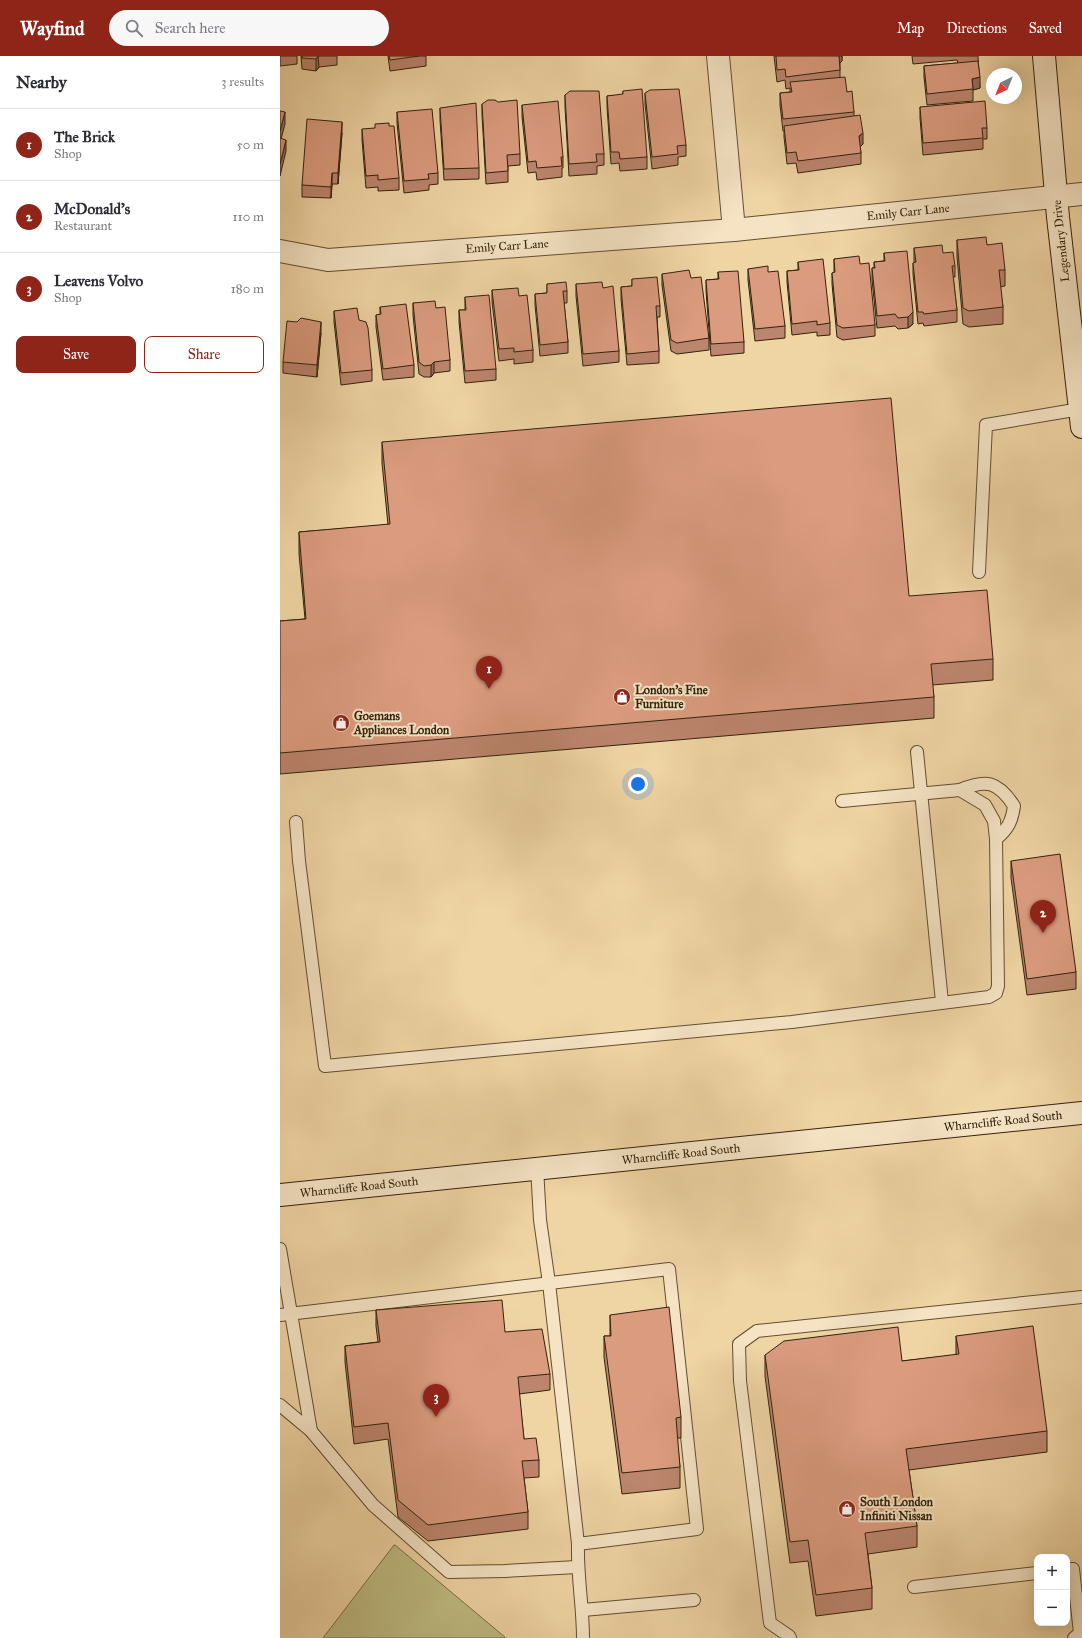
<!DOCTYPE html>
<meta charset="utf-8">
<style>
:root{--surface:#fff;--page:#f7f7f7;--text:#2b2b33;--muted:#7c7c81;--line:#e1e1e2;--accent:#8f2418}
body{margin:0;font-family:"IM FELL Great Primer",serif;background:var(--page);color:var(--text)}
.controls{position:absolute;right:12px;bottom:12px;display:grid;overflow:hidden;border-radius:8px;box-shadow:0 4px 16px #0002}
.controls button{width:36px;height:36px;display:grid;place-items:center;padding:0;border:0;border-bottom:1px solid var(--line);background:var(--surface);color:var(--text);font:20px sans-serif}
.compass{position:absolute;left:706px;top:12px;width:36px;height:36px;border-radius:50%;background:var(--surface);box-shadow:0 4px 16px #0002;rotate:223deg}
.you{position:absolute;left:358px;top:728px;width:14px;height:14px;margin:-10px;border:3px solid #fff;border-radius:50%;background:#1a73e8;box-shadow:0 0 0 6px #1a73e833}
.badge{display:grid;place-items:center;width:26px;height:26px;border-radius:50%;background:var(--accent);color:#fff;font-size:13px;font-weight:700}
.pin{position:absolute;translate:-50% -33px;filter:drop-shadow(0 1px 2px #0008)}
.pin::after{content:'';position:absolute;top:21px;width:14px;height:12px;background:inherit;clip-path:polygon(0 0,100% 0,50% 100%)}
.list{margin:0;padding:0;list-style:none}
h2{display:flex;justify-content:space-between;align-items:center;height:52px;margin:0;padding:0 16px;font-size:17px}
h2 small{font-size:13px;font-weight:400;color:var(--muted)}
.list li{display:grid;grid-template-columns:26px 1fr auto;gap:12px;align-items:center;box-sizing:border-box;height:72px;padding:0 16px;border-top:1px solid var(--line)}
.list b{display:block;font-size:15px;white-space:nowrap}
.list p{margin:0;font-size:13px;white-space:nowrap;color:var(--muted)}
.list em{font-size:13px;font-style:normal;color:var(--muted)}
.actions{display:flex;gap:8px;padding:12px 16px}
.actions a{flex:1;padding:9px 0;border:1px solid var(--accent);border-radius:8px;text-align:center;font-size:14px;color:var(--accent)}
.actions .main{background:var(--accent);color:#fff}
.icon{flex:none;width:22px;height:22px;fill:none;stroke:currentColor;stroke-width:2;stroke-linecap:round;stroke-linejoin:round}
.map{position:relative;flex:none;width:802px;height:1582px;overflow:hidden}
header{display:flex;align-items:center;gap:24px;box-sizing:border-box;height:56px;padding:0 20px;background:var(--accent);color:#fff}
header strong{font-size:19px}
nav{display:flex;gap:22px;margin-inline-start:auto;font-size:14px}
.search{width:280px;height:36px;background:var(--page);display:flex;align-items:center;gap:10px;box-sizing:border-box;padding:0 14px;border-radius:22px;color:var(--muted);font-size:15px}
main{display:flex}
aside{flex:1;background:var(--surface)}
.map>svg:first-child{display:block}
.green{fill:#bebb82;stroke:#786e46}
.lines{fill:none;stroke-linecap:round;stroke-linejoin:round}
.lane-casing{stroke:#614e31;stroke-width:14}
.street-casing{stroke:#614e31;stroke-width:24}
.secondary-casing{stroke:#32220b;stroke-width:24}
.lane{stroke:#f5e3c4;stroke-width:12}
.street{stroke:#f5e3c4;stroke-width:22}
.secondary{stroke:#f5e3c4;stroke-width:22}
.wall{fill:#bc856d;stroke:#32220b}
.shaded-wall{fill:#996c59;stroke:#32220b}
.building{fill:#db9b7f;stroke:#32220b}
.labels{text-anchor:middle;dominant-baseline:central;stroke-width:4;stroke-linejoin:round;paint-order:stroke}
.street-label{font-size:12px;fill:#32220b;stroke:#f5e3c4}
.poi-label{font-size:12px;font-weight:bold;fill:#32220b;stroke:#f5e3c4;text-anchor:start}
</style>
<header>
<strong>Wayfind</strong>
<div class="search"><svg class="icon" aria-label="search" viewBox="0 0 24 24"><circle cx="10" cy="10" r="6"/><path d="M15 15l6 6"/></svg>Search here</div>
<nav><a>Map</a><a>Directions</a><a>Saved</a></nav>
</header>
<main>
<aside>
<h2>Nearby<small>3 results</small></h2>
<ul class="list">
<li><span class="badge">1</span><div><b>The Brick</b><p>Shop</p></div><em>50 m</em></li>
<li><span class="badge">2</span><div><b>McDonald's</b><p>Restaurant</p></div><em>110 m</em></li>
<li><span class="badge">3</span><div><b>Leavens Volvo</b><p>Shop</p></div><em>180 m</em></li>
</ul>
<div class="actions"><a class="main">Save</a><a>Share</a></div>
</aside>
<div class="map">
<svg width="802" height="1582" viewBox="0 0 802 1582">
<rect width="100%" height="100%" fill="#efd4a4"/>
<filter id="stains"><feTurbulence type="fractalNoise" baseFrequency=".005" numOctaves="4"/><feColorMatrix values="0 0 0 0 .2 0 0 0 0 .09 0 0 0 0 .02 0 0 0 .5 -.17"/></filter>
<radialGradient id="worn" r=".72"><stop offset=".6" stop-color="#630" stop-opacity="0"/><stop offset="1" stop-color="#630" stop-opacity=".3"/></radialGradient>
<!-- green -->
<polygon class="green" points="114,1489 115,1489 226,1582 43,1582"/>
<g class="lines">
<!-- lane casing -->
<g class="lane-casing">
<g id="lane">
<polyline points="699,516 706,369 800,353"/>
<polyline points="637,696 662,946"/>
<path d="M680,734c26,-11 38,-9 54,16 -2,15 -6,23 -18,33"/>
<polyline points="16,766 19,805 45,1010 512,966 709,941 716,937 718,930 716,783 714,765 705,749 680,734 562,745"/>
<path d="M257,1112l3,52 9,63 29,261c-1,32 5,62 5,94"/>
<polyline points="0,1193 31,1375"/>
<polyline points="0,1259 389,1213 417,1473 298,1488"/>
<polyline points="0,1349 31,1375 93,1449 169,1516 225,1515 297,1511"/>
<polyline points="787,1514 793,1513 800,1577 794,1582"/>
<polyline points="634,1531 757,1517"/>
<polyline points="303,1554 414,1544"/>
<polyline points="510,1582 509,1580 490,1567 460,1325 459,1288 477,1275 802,1241"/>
</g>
</g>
<!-- street casing -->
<g class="street-casing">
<g id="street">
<polyline points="438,0 454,174"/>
<polyline points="0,195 48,204 454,174 802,138"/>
</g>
</g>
<!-- secondary casing -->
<g class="secondary-casing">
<g id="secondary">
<polyline points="764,0 778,161 802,371"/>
<polyline points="0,1139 802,1057"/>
</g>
</g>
<!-- lane -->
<use href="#lane" class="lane"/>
<!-- street -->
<use href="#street" class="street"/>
<!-- secondary -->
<use href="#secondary" class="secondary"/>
</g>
<!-- wall -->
<g class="wall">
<polygon points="0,0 17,0 17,8 0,10"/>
<polygon points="21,0 57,0 57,9 39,11 36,15 22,13"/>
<polygon points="108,0 146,0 146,10 110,15"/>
<polygon points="494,0 562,0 562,5 560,7 560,22 567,36 574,56 574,60 583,88 580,90 581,97 581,108 518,117 516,107 507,108 504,81 504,75 503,75 500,49 500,37 510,36 510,32 506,33 505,24 497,26"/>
<polygon points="632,0 698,0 700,32 693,34 693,45 647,49 644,21 644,10 678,7 677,4 633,8"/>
<polygon points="343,35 367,101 367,113 340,115 339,107 331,108 327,51 327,40 343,39"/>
<polygon points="365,37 406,89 406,100 398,101 398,109 372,113 365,48"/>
<polygon points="285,39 324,98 324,109 317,110 317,118 289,120 285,51"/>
<polygon points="202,48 240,98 240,109 228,110 228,126 206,128 202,59"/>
<polygon points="242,49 283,101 283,112 282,112 282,121 257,124 256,116 248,117 242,61"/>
<polygon points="640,51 707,72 707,83 703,83 703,93 643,99 640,62"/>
<polygon points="160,52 199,112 199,123 164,124 160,64"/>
<polygon points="117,56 158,117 158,128 149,129 149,134 124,137 117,67"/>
<polygon points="82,73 119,122 119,134 98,135 98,131 86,132 82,84"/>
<polygon points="62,77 58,128 52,128 51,142 22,141 22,129"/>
<polygon points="677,184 707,189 725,214 725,230 720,231 723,251 723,268 689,271 683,268 677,201"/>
<polygon points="634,192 663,197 675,210 675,221 673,221 677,254 677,266 644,270 643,267 638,268 633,218 633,207 634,207"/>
<polygon points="604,197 633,268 628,272 618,273 615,270 597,272 592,224 592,212 594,212 594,206 604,205"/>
<polygon points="554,203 580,208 595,269 595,280 563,284 557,281 552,228 552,217 554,217"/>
<polygon points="518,206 550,267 550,279 537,280 537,276 512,279 507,226 507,215 518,214"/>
<polygon points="468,213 488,216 505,270 505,282 475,285 468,224"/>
<polygon points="438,216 464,286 464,297 431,300 426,235 426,224 438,223"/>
<polygon points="382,218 411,222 429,282 429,294 397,298 391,295 382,229"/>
<polygon points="352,223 380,250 380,261 377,261 379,295 379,307 347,309 341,243 341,231 352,230"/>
<polygon points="267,228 287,235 287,247 284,247 288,286 288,297 260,300 255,249 255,238 267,237"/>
<polygon points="296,228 323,232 339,295 339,306 303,310 296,240"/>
<polygon points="212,234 239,240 253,294 253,306 234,308 234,303 219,305 212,246"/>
<polygon points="185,241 216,313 216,324 185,327 179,266 179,254 185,254"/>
<polygon points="133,247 156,252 170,304 170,315 154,317 151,321 144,321 139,318 133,259"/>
<polygon points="100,251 134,309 134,321 103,324 96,271 96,259 100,259"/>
<polygon points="54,255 79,264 92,314 92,325 61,329 54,266"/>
<polygon points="41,277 37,321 3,317 3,306"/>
<polygon points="102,386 629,540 713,603 713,624 652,629 654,641 654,662 0,718 0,565 25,563 19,498 19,476 108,469 102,407"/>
<polygon points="731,805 796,916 796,933 747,939 731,822"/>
<polygon points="96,1254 225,1276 270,1318 270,1334 239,1338 244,1383 259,1404 259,1421 244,1422 248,1456 248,1473 148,1485 118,1461 108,1383 74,1388 65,1306 65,1290 98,1286 96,1270"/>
<polygon points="330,1259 401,1361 401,1382 397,1382 400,1411 400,1432 342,1438 324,1301 324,1280 330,1280"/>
<polygon points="676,1280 767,1375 767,1396 629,1414 637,1470 637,1491 588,1498 592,1532 592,1553 536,1560 528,1505 510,1507 485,1320 485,1299 622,1305 676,1299"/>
</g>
<!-- shaded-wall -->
<g class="shaded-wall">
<polygon points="38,0 39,11 36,15 36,3"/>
<polygon points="559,0 562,0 562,5 559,8"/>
<polygon points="700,21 700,32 693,34 692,23"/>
<polygon points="5,56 5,68 0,87 0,75"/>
<polygon points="62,66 62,77 58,128 58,117"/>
<polygon points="583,77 583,88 579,92 579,80"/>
<polygon points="6,84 6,95 0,120 0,108"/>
<polygon points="52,117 52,128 51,142 51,131"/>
<polygon points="633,256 633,268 628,272 628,261"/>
<polygon points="41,266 41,277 37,321 37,309"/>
<polygon points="154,306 154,317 151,321 151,309"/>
</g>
<!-- building -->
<g class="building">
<polygon points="22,0 38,0 36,3 22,2"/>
<polygon points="109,0 139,0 110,4"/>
<polygon points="496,0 559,0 560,14 506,21 505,13 497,14"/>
<polygon points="698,5 700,21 692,23 693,33 647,38 644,10"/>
<polygon points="565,21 567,36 572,35 574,56 503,63 500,37 512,36 510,26"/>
<polygon points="362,33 367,101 340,103 339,96 331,96 327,40 343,38 343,35"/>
<polygon points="399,33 406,89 397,90 398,98 372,101 365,37 370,34"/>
<polygon points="290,35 319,35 324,98 316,98 317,106 289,108 285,39"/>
<polygon points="208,44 215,44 218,46 237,44 240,98 227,99 228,115 206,117 202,48"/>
<polygon points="278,45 283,101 281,101 282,110 257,112 256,105 248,106 242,49"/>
<polygon points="705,45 707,72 702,72 703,82 643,87 640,51"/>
<polygon points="196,47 199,112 164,113 160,52"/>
<polygon points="152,53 158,117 148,118 149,123 124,125 117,56"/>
<polygon points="0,55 5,56 0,75"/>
<polygon points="580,59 583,77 579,80 581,97 518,105 516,96 507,97 504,70"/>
<polygon points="27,63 62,66 58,117 52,117 51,131 22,129"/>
<polygon points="109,67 109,70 114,70 119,122 98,124 98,119 86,120 82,73 95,72 95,68"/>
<polygon points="0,82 6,84 0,108"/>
<polygon points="706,181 707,189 722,187 725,214 719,214 723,251 689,255 683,252 677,184"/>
<polygon points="662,189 663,197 673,196 675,210 672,210 677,254 644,258 643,256 638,256 633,207 636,206 634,192"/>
<polygon points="627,195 633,256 628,261 618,262 615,258 597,260 592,212 595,212 594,206 605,205 604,197"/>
<polygon points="579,200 580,208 589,207 595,269 563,272 557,269 552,217 555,216 554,203"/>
<polygon points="543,203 550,267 537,269 537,265 512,268 507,215 519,214 518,206"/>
<polygon points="488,210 488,216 498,215 505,270 475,273 468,213"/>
<polygon points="409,214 411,222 421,221 429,282 397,287 391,284 382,218"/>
<polygon points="458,215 464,286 431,288 426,224 439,223 438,216"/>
<polygon points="377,221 380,250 376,250 379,295 347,298 341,231 352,230 352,223"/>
<polygon points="286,226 287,235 283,235 288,286 260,289 255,238 267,237 267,228"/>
<polygon points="322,226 323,232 333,230 339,295 303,298 296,228"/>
<polygon points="238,232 239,240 247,239 253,294 234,296 234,292 219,293 212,234"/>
<polygon points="209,239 216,313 185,315 179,254 186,254 185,241"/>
<polygon points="155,245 156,252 165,251 170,304 154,306 151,309 144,310 139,306 133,247"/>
<polygon points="126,248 134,309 103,313 96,259 101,258 100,251"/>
<polygon points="77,252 79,264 86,266 88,272 92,314 61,317 54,255"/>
<polygon points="21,262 41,266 37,309 3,306 7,265 17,266"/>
<polygon points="611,342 629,540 707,534 713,603 651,608 654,641 0,697 0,565 26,563 19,476 110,468 102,386"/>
<polygon points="780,798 796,916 747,923 731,805"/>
<polygon points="222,1244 225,1276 262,1273 270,1318 238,1321 244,1383 256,1382 259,1404 242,1405 248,1456 148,1469 118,1444 108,1367 74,1371 65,1290 100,1286 96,1254"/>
<polygon points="389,1251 401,1361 396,1362 400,1411 342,1417 324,1280 331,1280 330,1259"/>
<polygon points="753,1270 767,1375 626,1393 637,1470 585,1477 592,1532 536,1539 528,1484 510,1486 485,1299 504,1285 618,1271 622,1305 679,1298 676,1280"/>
</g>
<!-- icons -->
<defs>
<g id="shop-disc" transform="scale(0.9)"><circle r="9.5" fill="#8f2418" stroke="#f5e3c4"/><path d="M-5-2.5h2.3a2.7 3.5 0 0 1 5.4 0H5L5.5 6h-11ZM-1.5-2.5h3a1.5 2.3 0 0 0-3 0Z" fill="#fff"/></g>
</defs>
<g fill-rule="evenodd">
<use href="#shop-disc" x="342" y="641"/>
<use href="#shop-disc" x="61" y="667"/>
<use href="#shop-disc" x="567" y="1453"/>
</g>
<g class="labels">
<!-- street labels -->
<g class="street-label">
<text transform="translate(628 156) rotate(-6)">Emily Carr Lane</text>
<text transform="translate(781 185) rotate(-96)">Legendary Drive</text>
<text transform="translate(227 190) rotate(-4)">Emily Carr Lane</text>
<text transform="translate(723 1065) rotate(-6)">Wharncliffe Road South</text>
<text transform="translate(401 1098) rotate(-6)">Wharncliffe Road South</text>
<text transform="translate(79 1131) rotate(-6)">Wharncliffe Road South</text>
</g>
<!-- poi labels -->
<g class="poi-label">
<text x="355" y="634">London's Fine<tspan x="355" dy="14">Furniture</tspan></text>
<text x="74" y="660">Goemans<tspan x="74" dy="14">Appliances London</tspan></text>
<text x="580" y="1446">South London<tspan x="580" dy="14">Infiniti Nissan</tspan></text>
</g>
</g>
<rect width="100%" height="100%" filter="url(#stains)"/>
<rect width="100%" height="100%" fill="url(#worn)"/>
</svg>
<div class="controls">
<button>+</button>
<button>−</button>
</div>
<svg class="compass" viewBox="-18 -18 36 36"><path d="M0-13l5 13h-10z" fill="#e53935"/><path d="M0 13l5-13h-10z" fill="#7c7c81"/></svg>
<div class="you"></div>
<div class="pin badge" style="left:209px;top:633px">1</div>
<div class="pin badge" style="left:763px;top:877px">2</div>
<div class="pin badge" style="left:156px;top:1361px">3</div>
</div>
</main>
